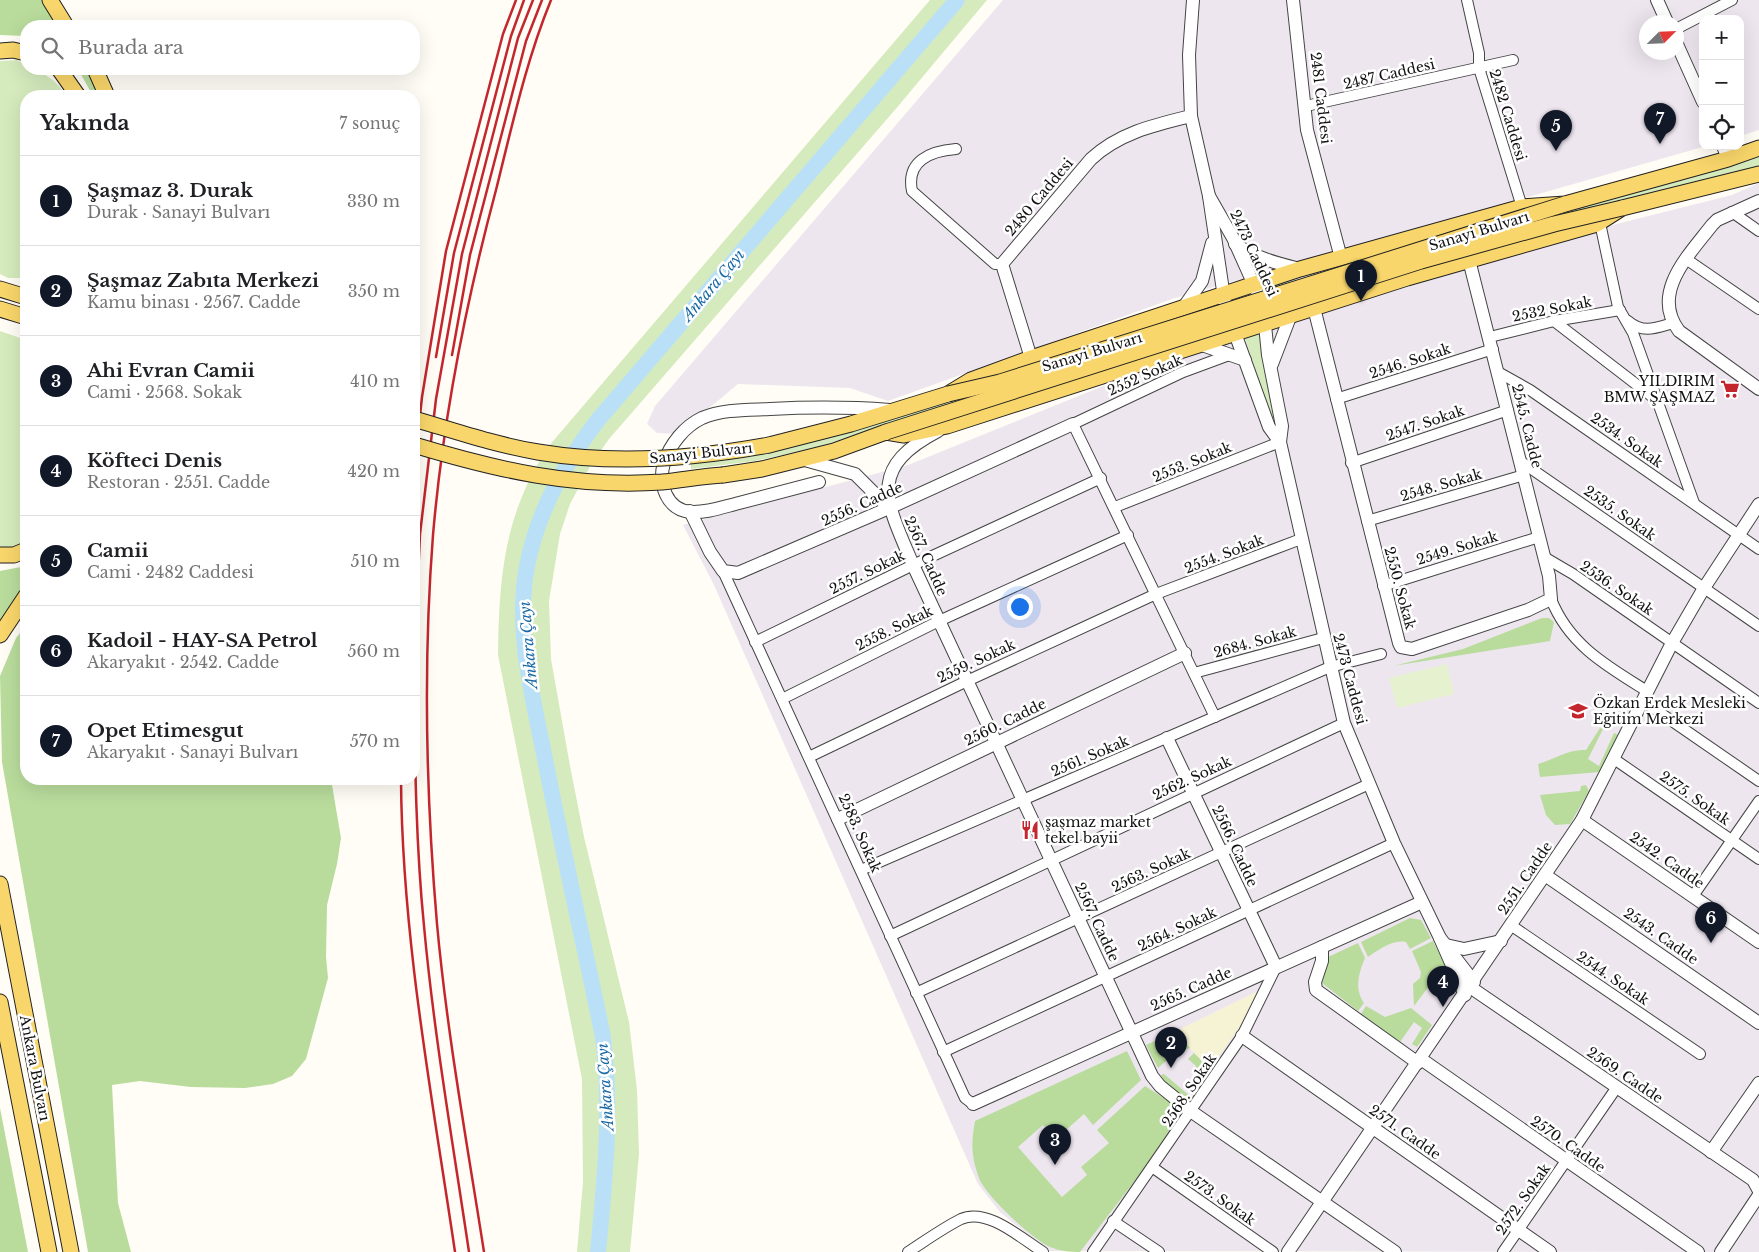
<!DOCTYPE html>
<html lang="tr">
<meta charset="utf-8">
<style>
:root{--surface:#fff;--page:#f2f2f2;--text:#202124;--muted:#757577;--line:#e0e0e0;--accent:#111827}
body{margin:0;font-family:"Libre Baskerville",serif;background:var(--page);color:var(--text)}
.controls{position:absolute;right:15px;top:15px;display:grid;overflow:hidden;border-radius:10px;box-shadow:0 5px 20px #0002}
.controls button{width:45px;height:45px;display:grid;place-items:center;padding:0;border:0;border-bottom:1px solid var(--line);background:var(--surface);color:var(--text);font:25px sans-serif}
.compass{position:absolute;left:1639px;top:15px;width:45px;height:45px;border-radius:50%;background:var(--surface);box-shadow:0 5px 20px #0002;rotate:66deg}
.you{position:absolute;left:1019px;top:606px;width:18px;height:18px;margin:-12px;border:4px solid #fff;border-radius:50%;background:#1a73e8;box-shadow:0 0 0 8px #1a73e833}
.badge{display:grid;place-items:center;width:32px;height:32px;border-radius:50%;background:var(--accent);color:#fff;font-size:16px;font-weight:700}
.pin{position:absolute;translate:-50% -41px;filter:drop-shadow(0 1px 2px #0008)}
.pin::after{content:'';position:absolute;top:26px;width:18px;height:15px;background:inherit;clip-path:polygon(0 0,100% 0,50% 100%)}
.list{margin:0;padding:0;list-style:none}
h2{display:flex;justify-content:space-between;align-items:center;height:65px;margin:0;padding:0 20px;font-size:21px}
h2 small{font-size:16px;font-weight:400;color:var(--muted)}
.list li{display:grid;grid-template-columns:32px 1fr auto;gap:15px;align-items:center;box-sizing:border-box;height:90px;padding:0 20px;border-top:1px solid var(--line)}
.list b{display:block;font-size:19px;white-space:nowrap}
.list p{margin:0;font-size:16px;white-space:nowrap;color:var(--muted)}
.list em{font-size:16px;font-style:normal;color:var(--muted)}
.icon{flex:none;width:28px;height:28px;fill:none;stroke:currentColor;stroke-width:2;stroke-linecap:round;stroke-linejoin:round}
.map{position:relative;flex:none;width:1759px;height:1252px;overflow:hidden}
.search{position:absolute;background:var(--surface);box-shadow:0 5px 20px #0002;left:20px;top:20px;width:400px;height:55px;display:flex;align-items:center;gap:12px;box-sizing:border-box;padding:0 18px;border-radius:20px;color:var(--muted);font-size:19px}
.panel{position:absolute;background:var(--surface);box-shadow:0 5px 20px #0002;left:20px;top:90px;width:400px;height:695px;border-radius:20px}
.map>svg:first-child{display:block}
.industrial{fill:#eee6ef;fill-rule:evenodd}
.farmland{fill:#f6f3d4}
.green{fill:#d5ebbd}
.forest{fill:#b9dc9c}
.pitch{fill:#e6f2cf}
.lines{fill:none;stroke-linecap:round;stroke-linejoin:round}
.river{stroke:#b9e0f7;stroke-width:16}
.minor-casing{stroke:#444;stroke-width:12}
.tertiary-casing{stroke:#444;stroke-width:14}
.primary-casing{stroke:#222;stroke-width:17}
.minor{stroke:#fff;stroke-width:10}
.tertiary{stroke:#fff;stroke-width:12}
.primary{stroke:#f9d66b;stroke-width:15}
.rail{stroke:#c4262e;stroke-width:2.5}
.primary-bridge-casing{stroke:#222;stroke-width:17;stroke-linecap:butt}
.primary-bridge{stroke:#f9d66b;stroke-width:15}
.labels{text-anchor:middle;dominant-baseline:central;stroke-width:5;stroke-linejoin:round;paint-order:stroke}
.street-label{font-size:14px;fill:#111;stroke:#fff}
.poi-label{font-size:14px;fill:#111;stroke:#fff;text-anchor:start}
.water-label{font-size:15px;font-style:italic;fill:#1768a6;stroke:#fff}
</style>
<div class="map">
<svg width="1759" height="1252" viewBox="0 0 1759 1252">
<rect width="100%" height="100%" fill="#fffdf5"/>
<!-- industrial -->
<g class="industrial">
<path d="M1003,0h756v130l-19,6v-117h-37v127h3l-534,153 -284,102 -38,-13 -112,-4 -60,50 -21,-1 -10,-9 8,-18zM1646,22h30v30h-30z"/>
<polygon points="1759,183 1759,1252 1048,1251 1000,1212 978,1184 714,585 683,525 908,465 1321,298 1732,195"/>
</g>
<!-- farmland -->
<polygon class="farmland" points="1256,992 1257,995 1245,1019 1210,1069 1174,1032"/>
<!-- green -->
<g class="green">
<path d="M930,0h57l-93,111 -285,328 -17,24 -22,41 -10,30 -11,67 2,58 19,107 14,71 45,185 8,68 2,64 -9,98h-53l6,-70 -1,-103 -84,-424c1,-79 6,-140 50,-208z"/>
<path d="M17,60l9,5v4c15,0 34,14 40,27h-40v182h-18l-8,-4v-213z"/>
<polygon points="1759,157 1759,166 1747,170 1278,302 1273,287"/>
<polygon points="1209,303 1214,321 815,448 755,461 691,469 691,464 759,453 1175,321"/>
<polygon points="0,331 26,340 26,544 20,547 0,550"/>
<polygon points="1260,332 1277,431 1276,431 1245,338"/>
</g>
<!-- forest -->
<g class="forest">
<polygon points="0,0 45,0 62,26 26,26 26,36 0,35"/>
<polygon points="78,69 88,69 100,96 93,96"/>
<polygon points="26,566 26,596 0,631 0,571"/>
<polygon points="1542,618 1549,618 1554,622 1550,641 1393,666 1463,649"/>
<polygon points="26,626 26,779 331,779 341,838 337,864 327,905 326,957 328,978 306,1059 292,1076 273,1084 245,1088 191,1087 140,1081 112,1085 118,1203 131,1252 88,1252 2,762 0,676 16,638"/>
<path d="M1600,728l3,1 -15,30 11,7 15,-33 5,2 -19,37 -60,5 -2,-13c18,-5 29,-15 48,-14z"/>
<polygon points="1586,785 1589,791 1570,824 1555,825 1546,815 1540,795 1580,791 1581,786"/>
<path d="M1410,918l11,2 10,18 -21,11 -4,-7c-13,-3 -28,8 -38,15l-7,-15z"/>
<polygon points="1433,941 1451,977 1439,973 1414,1006 1413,984 1420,978 1421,972 1412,951"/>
<path d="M1358,943l7,15c-6,14 -11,31 -1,45l-6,8 -36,-28 6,-26z"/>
<polygon points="1366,1006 1385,1017 1411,1008 1432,1025 1417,1047 1412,1044 1422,1028 1414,1022 1400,1042 1361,1014"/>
<polygon points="1174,1032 1190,1048 1175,1053 1158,1068 1146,1045"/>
<path d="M1127,1051l14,29 -48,45 -9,-11 -28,25 -13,-14 -25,22 44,50 25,-22 -6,-8 28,-24 -12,-13 48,-44 42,27 -107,139c-10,0 -21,-1 -30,-5 -17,-7 -65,-52 -71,-69 -8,-22 -8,-35 -4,-57z"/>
<polygon points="1194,1053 1210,1069 1195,1091 1193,1089 1202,1075 1199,1073 1196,1076 1192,1072 1196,1066 1188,1059"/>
<polygon points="1164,1074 1191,1097 1189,1101 1165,1083 1161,1075"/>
<polygon points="0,1108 28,1252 0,1252"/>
</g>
<!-- pitch -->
<polygon class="pitch" points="1447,664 1454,694 1397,708 1389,678"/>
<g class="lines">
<!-- river -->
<path class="river" d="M598,1252c7,-73 14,-142 5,-215 -19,-93 -40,-185 -58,-278 -12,-61 -29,-124 -19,-187 9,-56 38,-108 72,-152l359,-420"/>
<!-- minor casing -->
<g class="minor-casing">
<g id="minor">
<polyline points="1467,0 1479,53 1479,68 1522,207"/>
<polyline points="1676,29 1732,0"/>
<polyline points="1306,106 1513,60"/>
<path d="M956,149c-26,2 -50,12 -44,42l83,73h7"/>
<polyline points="1732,212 1759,231"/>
<polyline points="1600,223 1618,307 1633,333 1694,503"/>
<polyline points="1686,259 1759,309"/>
<polyline points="1554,321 1654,398"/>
<path d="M1628,321c15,13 28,7 45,2"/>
<polyline points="1490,337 1554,321 1620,310"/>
<polyline points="1498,372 1530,390 1759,549"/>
<polyline points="1336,399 1493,349"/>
<polyline points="1520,461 1759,626"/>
<polyline points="1351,463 1508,410"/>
<polyline points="1115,507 1280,442"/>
<polyline points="1367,521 1524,475"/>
<polyline points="1544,557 1573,574 1759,703"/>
<polyline points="723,571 965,1098 973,1104"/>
<polyline points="1383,586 1539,537"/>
<path d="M1551,599c18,46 56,67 96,92"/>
<polyline points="755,642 913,565 1101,478"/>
<polyline points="1194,673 1323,638"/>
<polyline points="782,699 939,621 1128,535"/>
<polyline points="1643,701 1759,781"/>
<polyline points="1215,717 1073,424 1183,372 1229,355"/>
<polyline points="809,757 967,681 1156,594 1301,539"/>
<polyline points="1614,759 1759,859"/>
<polyline points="861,870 1330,667 1381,654"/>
<polyline points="1693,896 1759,801"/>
<polyline points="1512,926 1700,1054"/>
<polyline points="890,936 1344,723"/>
<polyline points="916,993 1369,784"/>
<polyline points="943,1052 1394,843"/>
<polyline points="1152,1167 1273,1252"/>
<polyline points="1113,1221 1159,1252"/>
<path d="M908,1252c17,-11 35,-24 53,-33 26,-12 61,20 82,33"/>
<polyline points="1093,1252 1242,1036 1276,967"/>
<polyline points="1503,1252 1617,1087"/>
</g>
</g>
<!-- tertiary casing -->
<g class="tertiary-casing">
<g id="tertiary">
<polyline points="1193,0 1189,55 1191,116 1209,196 1225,304"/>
<polyline points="1293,0 1307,130 1341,258"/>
<polyline points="1657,0 1667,22"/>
<polyline points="1676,42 1703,102"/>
<polyline points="1723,146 1728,159"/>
<polyline points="1209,196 1233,238 1263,305 1268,355 1282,426 1280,442 1344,723 1394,843 1440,938"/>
<path d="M1759,201l-42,19 -5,5c-23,30 -62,68 -33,106l80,58"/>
<path d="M1235,244c20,14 42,19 65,25"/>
<polyline points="1183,308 1202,281 1212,243"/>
<polyline points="1314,308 1399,643 1401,647 1412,649 1528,610 1551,599 1549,576 1469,260"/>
<polyline points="1232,325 1269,427 1280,442"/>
<polyline points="1202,345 1245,360"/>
<path d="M1031,358l-29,-94 89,-105c28,-26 63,-34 100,-43"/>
<polyline points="1272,364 1290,317"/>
<path d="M938,431c-73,38 -51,72 -25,134l239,511 8,10 32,26 203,140"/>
<polyline points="801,459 855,474 889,508"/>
<path d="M819,482c-26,7 -53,14 -80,21 -16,4 -32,10 -48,9 -25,-2 -33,-29 -27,-49 6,-19 21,-37 38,-45 21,-9 45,-8 68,-9 40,-2 80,-2 120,1"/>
<polyline points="690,511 710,552 723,571 738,573 889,508 1073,424"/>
<polyline points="1167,738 1276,967"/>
<polyline points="838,819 1185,653"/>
<polyline points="1582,820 1759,942"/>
<polyline points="1545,875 1759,1023"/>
<polyline points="1446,945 1464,949 1501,941"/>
<polyline points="1322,947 1322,961 1315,982 1316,990 1418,1063"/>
<polyline points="1470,987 1753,1180 1759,1191"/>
<polyline points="1465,995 1440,938 1474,982"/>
<polyline points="1242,1036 1550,1252"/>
<polyline points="1421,1059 1698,1252"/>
<polyline points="973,1104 1422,902"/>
<polyline points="1711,1152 1759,1083"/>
<polyline points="1288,1252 1582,820 1672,643 1704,588 1759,504"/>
<polyline points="1721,1252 1759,1195"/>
</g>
</g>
<!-- primary casing -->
<g class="primary-casing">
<g id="primary">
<polyline points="50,0 66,26"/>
<polyline points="0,51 13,50 26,53"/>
<polyline points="59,69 78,96"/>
<polyline points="95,69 107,96"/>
<polyline points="0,289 26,297"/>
<polyline points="0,309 26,317"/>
<polyline points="769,445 851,424 948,394 971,380 1031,358 1300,269 1522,207 1565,204 1728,159 1759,148"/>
<polyline points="723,475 762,469 834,451 886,432 904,435 947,426 1407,278 1597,224 1622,208 1759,174"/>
<polyline points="0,555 14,555 26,550"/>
<polyline points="0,635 26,596"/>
<polyline points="0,884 71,1252"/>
<polyline points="0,1002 49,1252"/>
</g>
</g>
<!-- minor -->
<use href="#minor" class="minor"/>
<!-- tertiary -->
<use href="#tertiary" class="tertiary"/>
<!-- primary -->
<use href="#primary" class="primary"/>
<!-- rail -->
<g class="rail">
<polyline points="452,355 470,255 526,41 542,0"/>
<polyline points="436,357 454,253 511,36 524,0"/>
<polyline points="414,470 422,397 446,251 503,34 516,0"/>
<polyline points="414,665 420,534 436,399 462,254 518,38 533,0"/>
<path d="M414,684c1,81 2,162 10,242 10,109 29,218 45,326"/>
<path d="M401,779c1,158 31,317 54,473"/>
<path d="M484,1252c-17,-109 -37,-219 -47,-328 -11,-129 -14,-261 -4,-389 10,-116 33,-233 63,-345 16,-64 30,-129 55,-190"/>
</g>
<!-- primary-bridge casing -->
<g class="primary-bridge-casing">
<g id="primary-bridge">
<polyline points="948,394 1000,382 1565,204"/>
<path d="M414,419c41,12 82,26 124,33 77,13 155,7 231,-7"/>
<polyline points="886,432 1421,261 1554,224 1622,208"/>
<path d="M414,445c83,25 160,43 248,37 21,-2 41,-6 61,-7"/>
</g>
</g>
<!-- primary-bridge -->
<use href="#primary-bridge" class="primary-bridge"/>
</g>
<!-- icons -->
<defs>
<g id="supermarket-bare" transform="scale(1.5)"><path d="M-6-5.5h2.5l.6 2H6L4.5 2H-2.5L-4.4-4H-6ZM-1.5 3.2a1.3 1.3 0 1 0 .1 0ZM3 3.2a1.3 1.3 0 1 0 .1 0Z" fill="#c4262e" stroke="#fff" stroke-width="2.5" paint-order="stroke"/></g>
<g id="school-bare" transform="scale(1.5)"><path d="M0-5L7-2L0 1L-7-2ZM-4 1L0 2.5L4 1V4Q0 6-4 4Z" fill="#c4262e" stroke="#fff" stroke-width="2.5" paint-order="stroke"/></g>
<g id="restaurant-bare" transform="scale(1.5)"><path d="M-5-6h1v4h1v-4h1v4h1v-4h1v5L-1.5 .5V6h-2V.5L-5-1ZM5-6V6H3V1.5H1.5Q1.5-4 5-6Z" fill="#c4262e" stroke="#fff" stroke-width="2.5" paint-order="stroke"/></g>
</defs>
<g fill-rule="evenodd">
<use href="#supermarket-bare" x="1730" y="389"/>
<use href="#school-bare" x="1578" y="711"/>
<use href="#restaurant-bare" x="1030" y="830"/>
</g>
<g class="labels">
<!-- street labels -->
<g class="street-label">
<text transform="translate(1389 74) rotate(-13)">2487 Caddesi</text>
<text transform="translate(1321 98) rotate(83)">2481 Caddesi</text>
<text transform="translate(1508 115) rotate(73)">2482 Caddesi</text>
<text transform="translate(1039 197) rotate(-50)">2480 Caddesi</text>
<text transform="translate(1479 231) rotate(-17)">Sanayi Bulvarı</text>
<text transform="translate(1254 253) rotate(65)">2473 Caddesi</text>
<text transform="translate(1552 309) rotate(-11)">2532 Sokak</text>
<text transform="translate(1092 352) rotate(-17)">Sanayi Bulvarı</text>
<text transform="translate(1410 361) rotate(-18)">2546. Sokak</text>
<text transform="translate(1145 375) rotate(-24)">2552 Sokak</text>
<text transform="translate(1425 423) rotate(-19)">2547. Sokak</text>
<text transform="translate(1527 426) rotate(76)">2545. Cadde</text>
<text transform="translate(1627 440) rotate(35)">2534. Sokak</text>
<text transform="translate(701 453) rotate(-6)">Sanayi Bulvarı</text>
<text transform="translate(1192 462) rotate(-22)">2553. Sokak</text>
<text transform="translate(1441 485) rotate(-16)">2548. Sokak</text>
<text transform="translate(862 504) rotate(-24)">2556. Cadde</text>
<text transform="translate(1620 513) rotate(35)">2535. Sokak</text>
<text transform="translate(1457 548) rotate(-17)">2549. Sokak</text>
<text transform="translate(1224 554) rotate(-21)">2554. Sokak</text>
<text transform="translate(926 556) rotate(66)">2567. Cadde</text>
<text transform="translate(867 572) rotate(-26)">2557. Sokak</text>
<text transform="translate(1400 588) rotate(75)">2550. Sokak</text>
<text transform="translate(1617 588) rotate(34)">2536. Sokak</text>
<text transform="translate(894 628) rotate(-26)">2558. Sokak</text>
<text transform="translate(1255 642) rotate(-15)">2684. Sokak</text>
<text transform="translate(976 661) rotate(-25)">2559. Sokak</text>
<text transform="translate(1350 679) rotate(75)">2473 Caddesi</text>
<text transform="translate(1005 722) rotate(-26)">2560. Cadde</text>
<text transform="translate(1090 756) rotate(-23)">2561. Sokak</text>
<text transform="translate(1192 778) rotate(-25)">2562. Sokak</text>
<text transform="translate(1695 798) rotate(35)">2575. Sokak</text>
<text transform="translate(860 833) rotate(66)">2583. Sokak</text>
<text transform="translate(1235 846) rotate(65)">2566. Cadde</text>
<text transform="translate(1667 860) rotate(35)">2542. Cadde</text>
<text transform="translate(1151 870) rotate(-25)">2563. Sokak</text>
<text transform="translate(1525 878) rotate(-56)">2551. Cadde</text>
<text transform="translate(1097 922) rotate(65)">2567. Cadde</text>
<text transform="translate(1177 929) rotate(-25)">2564. Sokak</text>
<text transform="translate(1661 936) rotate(35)">2543. Cadde</text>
<text transform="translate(1613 978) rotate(34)">2544. Sokak</text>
<text transform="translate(1191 989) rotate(-24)">2565. Cadde</text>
<text transform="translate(35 1068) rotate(79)">Ankara Bulvarı</text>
<text transform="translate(1625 1075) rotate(34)">2569. Cadde</text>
<text transform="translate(1189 1090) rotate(-56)">2568. Sokak</text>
<text transform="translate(1405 1132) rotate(35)">2571. Cadde</text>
<text transform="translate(1568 1144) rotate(35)">2570. Cadde</text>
<text transform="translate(1220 1198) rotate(35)">2573. Sokak</text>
<text transform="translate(1523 1199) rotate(-55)">2572. Sokak</text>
</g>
<!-- poi labels -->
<g class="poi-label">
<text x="1715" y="381" text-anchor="end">YILDIRIM<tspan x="1715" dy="16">BMW ŞAŞMAZ</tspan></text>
<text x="1593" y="703">Özkan Erdek Mesleki<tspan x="1593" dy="16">Eğitim Merkezi</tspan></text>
<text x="1045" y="822">şaşmaz market<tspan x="1045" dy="16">tekel bayii</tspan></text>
</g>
<!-- water labels -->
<g class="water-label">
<text transform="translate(713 285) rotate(-50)">Ankara Çayı</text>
<text transform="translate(528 645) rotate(-95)">Ankara Çayı</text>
<text transform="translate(605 1087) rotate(-94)">Ankara Çayı</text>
</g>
</g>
</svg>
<div class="controls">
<button>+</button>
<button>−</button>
<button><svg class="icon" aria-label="locate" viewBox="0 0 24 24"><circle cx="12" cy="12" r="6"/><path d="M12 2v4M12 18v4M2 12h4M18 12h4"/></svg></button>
</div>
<svg class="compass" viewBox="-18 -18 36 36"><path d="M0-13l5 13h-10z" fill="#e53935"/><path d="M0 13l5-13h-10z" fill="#757577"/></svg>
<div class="you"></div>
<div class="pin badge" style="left:1361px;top:301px">1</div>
<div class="pin badge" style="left:1171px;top:1068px">2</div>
<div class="pin badge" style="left:1055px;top:1165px">3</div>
<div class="pin badge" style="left:1443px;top:1007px">4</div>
<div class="pin badge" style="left:1556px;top:151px">5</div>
<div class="pin badge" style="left:1711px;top:943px">6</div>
<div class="pin badge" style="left:1660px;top:144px">7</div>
<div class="search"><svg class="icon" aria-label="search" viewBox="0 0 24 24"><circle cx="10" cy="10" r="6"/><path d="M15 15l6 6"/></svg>Burada ara</div>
<section class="panel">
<h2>Yakında<small>7 sonuç</small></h2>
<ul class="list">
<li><span class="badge">1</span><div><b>Şaşmaz 3. Durak</b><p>Durak · Sanayi Bulvarı</p></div><em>330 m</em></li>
<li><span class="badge">2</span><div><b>Şaşmaz Zabıta Merkezi</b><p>Kamu binası · 2567. Cadde</p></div><em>350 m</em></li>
<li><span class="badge">3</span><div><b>Ahi Evran Camii</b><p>Cami · 2568. Sokak</p></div><em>410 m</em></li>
<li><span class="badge">4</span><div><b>Köfteci Denis</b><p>Restoran · 2551. Cadde</p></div><em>420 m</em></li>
<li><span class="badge">5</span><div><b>Camii</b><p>Cami · 2482 Caddesi</p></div><em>510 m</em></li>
<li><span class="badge">6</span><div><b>Kadoil - HAY-SA Petrol</b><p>Akaryakıt · 2542. Cadde</p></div><em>560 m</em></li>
<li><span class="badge">7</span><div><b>Opet Etimesgut</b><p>Akaryakıt · Sanayi Bulvarı</p></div><em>570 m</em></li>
</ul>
</section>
</div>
